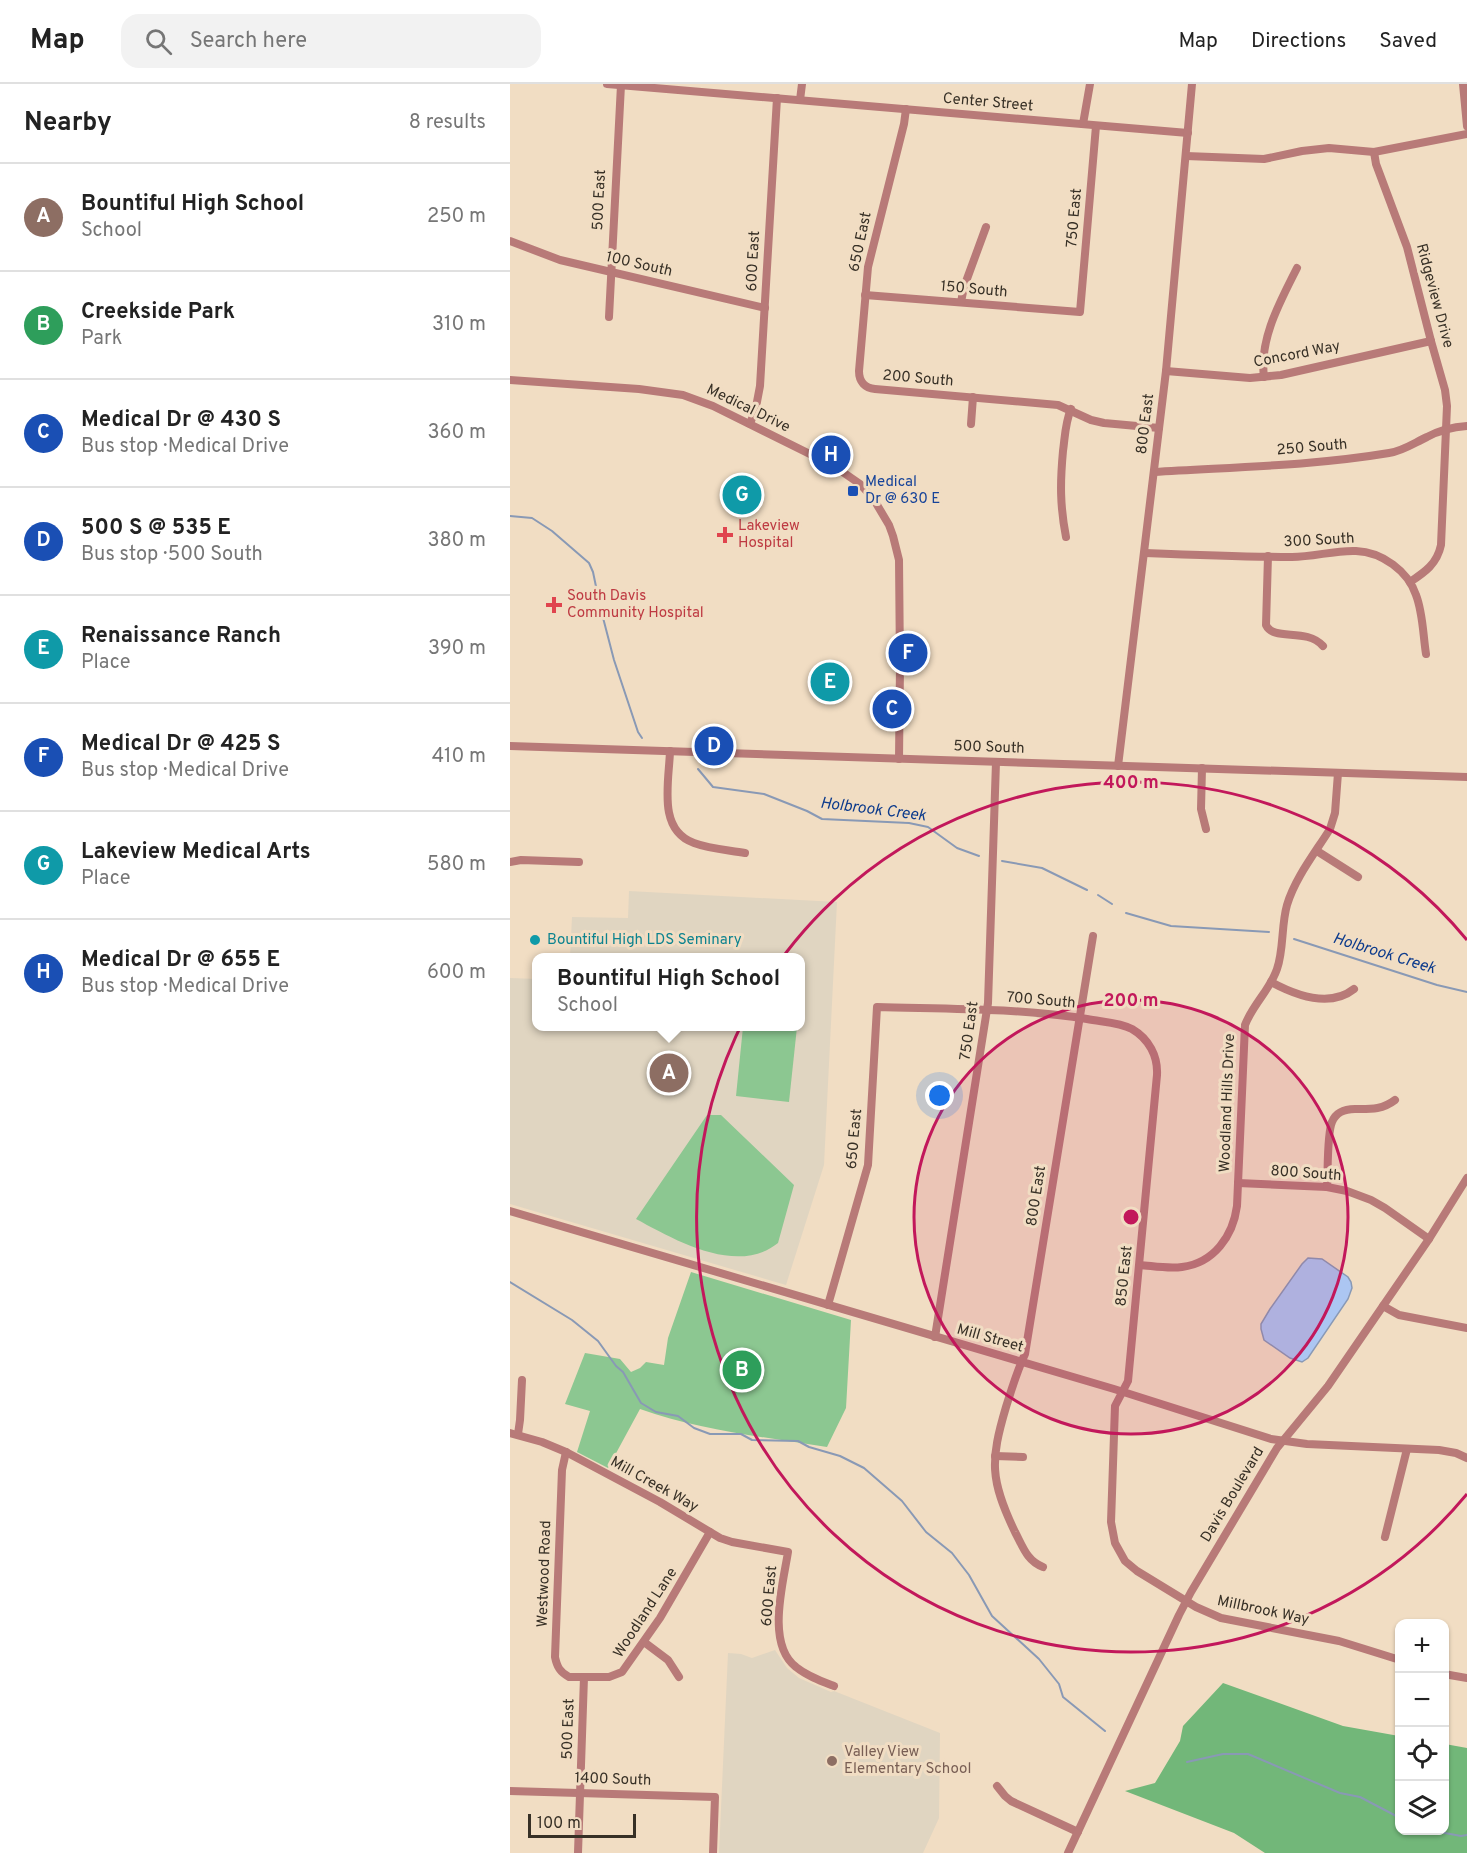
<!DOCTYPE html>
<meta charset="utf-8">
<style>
:root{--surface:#fff;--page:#f2f2f2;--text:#222;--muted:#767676;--line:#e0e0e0;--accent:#67612e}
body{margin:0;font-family:Overpass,sans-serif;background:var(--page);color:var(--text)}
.controls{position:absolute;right:18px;bottom:18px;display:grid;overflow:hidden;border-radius:12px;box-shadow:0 2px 4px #0004}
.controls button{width:54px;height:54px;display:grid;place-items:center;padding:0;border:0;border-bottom:2px solid var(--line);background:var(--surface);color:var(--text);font:30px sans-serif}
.scale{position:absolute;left:18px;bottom:15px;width:108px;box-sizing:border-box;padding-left:6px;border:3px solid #373026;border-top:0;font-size:16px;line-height:21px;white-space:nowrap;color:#373026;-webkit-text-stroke:4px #f1ddc3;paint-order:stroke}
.you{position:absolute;left:430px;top:1012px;width:21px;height:21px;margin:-15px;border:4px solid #fff;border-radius:50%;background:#1a73e8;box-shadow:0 0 0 9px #1a73e833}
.badge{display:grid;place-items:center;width:39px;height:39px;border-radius:50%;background:var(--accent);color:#fff;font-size:20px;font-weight:700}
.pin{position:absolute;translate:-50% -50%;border:3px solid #fff;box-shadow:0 2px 6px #0006}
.popup{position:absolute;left:22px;top:869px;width:273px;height:78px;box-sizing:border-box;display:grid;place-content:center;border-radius:12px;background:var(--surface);filter:drop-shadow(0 2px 4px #0005);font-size:20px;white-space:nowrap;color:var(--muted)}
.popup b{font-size:22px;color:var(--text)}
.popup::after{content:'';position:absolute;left:50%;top:100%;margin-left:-12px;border:12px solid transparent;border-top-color:var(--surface)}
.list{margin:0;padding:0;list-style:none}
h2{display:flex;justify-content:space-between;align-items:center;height:78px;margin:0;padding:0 24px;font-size:26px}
h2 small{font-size:20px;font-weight:400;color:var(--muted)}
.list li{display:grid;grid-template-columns:39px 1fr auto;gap:18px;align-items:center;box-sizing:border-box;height:108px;padding:0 24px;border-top:2px solid var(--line)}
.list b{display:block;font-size:22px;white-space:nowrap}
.list p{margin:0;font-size:20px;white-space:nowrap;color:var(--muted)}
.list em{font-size:20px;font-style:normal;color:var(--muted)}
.icon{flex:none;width:33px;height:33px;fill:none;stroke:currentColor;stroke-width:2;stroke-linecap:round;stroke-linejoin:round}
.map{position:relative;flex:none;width:957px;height:1769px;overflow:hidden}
header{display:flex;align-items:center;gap:36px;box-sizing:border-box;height:84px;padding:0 30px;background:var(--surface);border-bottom:2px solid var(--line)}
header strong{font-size:28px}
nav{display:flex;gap:33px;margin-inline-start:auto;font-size:21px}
.search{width:420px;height:54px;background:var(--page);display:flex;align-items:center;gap:15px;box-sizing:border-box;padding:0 21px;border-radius:18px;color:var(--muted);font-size:22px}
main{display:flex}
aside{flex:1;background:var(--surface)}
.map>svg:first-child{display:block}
.education{fill:#e0d5c1}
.green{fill:#8cc791}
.forest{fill:#72b779}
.water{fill:#acc6f2;stroke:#8999b5;stroke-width:1.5}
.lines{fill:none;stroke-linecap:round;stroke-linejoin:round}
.stream{stroke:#8999b5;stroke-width:2}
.minor{stroke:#b87a78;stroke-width:8}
.ring{fill:none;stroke:#c2185b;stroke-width:3}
.transit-dot{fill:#1a4fb4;stroke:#f1ddc3;stroke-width:2}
.health-dot{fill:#e0444e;stroke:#f1ddc3;stroke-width:2}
.culture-dot{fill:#0f9aa8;stroke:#f1ddc3;stroke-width:2}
.education-dot{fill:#8d6e63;stroke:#f1ddc3;stroke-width:2}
.labels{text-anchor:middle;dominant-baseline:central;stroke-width:6;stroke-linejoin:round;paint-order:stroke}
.street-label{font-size:15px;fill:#373026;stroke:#f1ddc3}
.transit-label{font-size:15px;fill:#164399;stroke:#f1ddc3;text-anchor:start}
.health-label{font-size:15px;fill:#be3a42;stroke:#f1ddc3;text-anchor:start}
.culture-label{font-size:15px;fill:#0d838f;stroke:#f1ddc3;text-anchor:start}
.education-label{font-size:15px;fill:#785e54;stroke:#f1ddc3;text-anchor:start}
.water-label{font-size:16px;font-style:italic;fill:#0d3b8c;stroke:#f1ddc3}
.centre{fill:#c2185b;stroke:#f1ddc3;stroke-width:3}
.ring-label{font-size:18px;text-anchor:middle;font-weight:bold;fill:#c2185b;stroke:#f1ddc3;stroke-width:6;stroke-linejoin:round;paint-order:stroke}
</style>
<header>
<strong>Map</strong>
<div class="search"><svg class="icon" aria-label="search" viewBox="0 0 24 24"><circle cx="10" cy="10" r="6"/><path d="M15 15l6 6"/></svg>Search here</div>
<nav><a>Map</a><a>Directions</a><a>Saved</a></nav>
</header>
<main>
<aside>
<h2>Nearby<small>8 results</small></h2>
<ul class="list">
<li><span class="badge" style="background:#8d6e63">A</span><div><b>Bountiful High School</b><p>School</p></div><em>250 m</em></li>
<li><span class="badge" style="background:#2e9e5b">B</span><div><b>Creekside Park</b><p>Park</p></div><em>310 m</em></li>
<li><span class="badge" style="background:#1a4fb4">C</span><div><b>Medical Dr @ 430 S</b><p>Bus stop · Medical Drive</p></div><em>360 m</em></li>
<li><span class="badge" style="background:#1a4fb4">D</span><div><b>500 S @ 535 E</b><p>Bus stop · 500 South</p></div><em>380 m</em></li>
<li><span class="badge" style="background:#0f9aa8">E</span><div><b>Renaissance Ranch</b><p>Place</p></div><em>390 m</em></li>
<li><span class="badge" style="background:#1a4fb4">F</span><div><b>Medical Dr @ 425 S</b><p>Bus stop · Medical Drive</p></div><em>410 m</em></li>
<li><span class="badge" style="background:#0f9aa8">G</span><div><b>Lakeview Medical Arts</b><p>Place</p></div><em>580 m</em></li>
<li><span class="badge" style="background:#1a4fb4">H</span><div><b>Medical Dr @ 655 E</b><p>Bus stop · Medical Drive</p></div><em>600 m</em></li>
</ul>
</aside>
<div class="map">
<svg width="957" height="1769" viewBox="0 0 957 1769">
<rect width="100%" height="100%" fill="#f1ddc3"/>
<!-- education -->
<g class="education">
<polygon points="119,807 327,818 314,1081 276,1201 0,1120 0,894 27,895 27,942 291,942 291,874 60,873 62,833 118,834"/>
<polygon points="265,1566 277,1584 289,1594 321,1608 324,1607 430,1649 429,1734 413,1769 209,1769 218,1569 231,1570 242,1574"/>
</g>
<!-- green -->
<g class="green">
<polygon points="233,943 287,943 279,1018 226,1012"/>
<path d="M197,1031h14l73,70 -16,58c-41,33 -103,-3 -142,-24z"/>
<path d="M181,1188l160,48 -5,88 -19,39c-63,-10 -128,-17 -187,-38l-32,59 -31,-16 13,-41 -25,-7 20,-51 35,6 11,13 9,-4 6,-6 18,3 4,-27z"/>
</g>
<!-- forest -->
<polygon class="forest" points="713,1599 833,1642 889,1652 890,1746 934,1746 935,1660 957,1664 957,1769 755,1769 724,1749 615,1707 645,1699 670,1657 673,1642"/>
<!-- water -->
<polygon class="water" points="798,1174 812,1175 838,1193 841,1198 842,1204 838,1215 798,1274 792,1278 780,1274 754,1256 751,1245 751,1240 760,1225 792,1180"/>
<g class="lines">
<!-- stream -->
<g class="stream">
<polyline points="0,432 22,434 42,447 79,479 83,488 89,517"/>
<polyline points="91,526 104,576 128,648 132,654"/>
<polyline points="188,685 203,703 254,710 297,727 312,735 399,739 418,743 447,764 469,772"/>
<polyline points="492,777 532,784 577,806"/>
<polyline points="588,811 602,820"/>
<polyline points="616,829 661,842 759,848"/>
<polyline points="784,855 927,901 957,908"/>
<polyline points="0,1198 62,1236 88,1257 106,1282 113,1288 131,1319 146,1328 168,1332 184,1344 200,1350 231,1350 242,1356 288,1357 299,1363 330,1372 354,1384 392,1417 416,1448 442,1469 459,1491 482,1532 529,1575 549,1600 553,1613 595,1647"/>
<polyline points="677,1678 713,1670 738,1670 830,1709 850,1713 890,1734"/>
<polyline points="919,1746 951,1752 957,1751"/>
</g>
<!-- minor -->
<g class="minor">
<polyline points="97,0 678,49"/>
<polyline points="953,0 957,42"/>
<polyline points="290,16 292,0"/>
<path d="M396,25l-2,15 -36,143 -9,104c0,11 6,17 16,18l183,16 33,15 13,3 55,5"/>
<polyline points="573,40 580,0"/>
<path d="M864,68l2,12 31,83 24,94 14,49 2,16 -6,139c-4,19 -16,27 -31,37"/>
<polyline points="676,72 754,75 792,67 819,64 864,68 957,50"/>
<polyline points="0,157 50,176 255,224"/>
<polyline points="355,211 570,228 586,42"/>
<polyline points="451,218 454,203 476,143"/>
<polyline points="99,233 111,1"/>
<polyline points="656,287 740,294 771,291 921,257"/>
<path d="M754,293c-5,-38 16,-75 33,-109"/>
<polyline points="0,296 129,305 173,311 203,322 324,382 350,400 363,414 379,441 383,452 389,476 390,582 389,675"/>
<polyline points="240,340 246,323 250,302 267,14"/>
<polyline points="461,340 463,313"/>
<path d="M644,388c78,-5 157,-6 235,-19 14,-2 25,-10 38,-16 13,-7 26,-10 40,-11"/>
<path d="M556,453c-6,-31 -6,-54 -3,-86 2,-14 2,-28 8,-42"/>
<path d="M635,469c49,2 98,4 147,4 22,0 43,-7 64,-6 26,1 52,20 60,44 7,18 7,40 10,59"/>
<path d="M758,472l-2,69c8,17 40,2 57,21"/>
<polyline points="0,662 957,693"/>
<path d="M160,667c-1,31 -13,79 24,92 16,6 34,7 51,10"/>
<polyline points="608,682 656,287 682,0"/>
<polyline points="692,684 691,725 696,745"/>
<polyline points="807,767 848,793"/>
<polyline points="0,778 11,776 69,778"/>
<path d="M761,898c24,13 59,26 83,7"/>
<polyline points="728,1099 817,1103 837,1107 861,1116 875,1124 919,1155"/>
<path d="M817,1103c1,-15 0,-54 5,-65 4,-10 13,-13 23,-13 15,0 27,1 40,-9"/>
<polyline points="0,1127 604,1305 761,1355 797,1360 929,1366 946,1369 957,1374"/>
<path d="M630,1181c13,1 28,4 42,2 32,-4 51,-31 55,-61l8,-181c8,-21 25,-35 32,-56 7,-20 4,-43 10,-64 8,-27 28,-52 43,-76l5,-16 3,-40"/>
<path d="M318,1221l40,-140 9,-158c70,2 141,1 210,12 15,3 32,3 45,10 17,10 26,27 25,46l-29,306 -13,25 -4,116 4,21 10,18 12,10 59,36 25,11 118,23 61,19"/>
<polyline points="873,1222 889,1231 957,1244"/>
<polyline points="425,1253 478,919 486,678"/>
<path d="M0,1349l32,9 24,10 94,50 60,36 12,4 56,10c-5,32 -22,92 8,115 11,9 25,14 38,19"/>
<polyline points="8,1350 10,1336 12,1296"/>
<path d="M56,1368l-4,18 -7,187c2,10 5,15 14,20h40l13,-5 38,-54 50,-86"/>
<polyline points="485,1372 513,1373"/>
<polyline points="875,1453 897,1365"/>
<path d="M533,1483c-16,-6 -20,-20 -28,-35 -25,-52 -25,-71 -9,-125 6,-19 11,-36 19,-53l68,-418"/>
<polyline points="134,1558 158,1576 169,1593"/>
<polyline points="934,1590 957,1594"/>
<polyline points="487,1702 495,1712 501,1717 568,1748"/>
<polyline points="0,1707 205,1713 203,1769"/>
<polyline points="68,1769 74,1593"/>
<polyline points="558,1769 669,1531 681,1508 767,1364 818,1302 919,1155 957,1094"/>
</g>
</g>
<!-- distance rings -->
<circle cx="621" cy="1133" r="217" fill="#c2185b" fill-opacity=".12"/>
<g class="ring">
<circle cx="621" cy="1133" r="217"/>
<path d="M957 1410A435 435 0 1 1 957 856"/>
</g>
<!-- markers -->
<rect class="transit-dot" x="337" y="401" width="12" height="12" rx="3"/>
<g class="health-dot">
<path d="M212 442h6v6h6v6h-6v6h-6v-6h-6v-6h6z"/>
<path d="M41 512h6v6h6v6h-6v6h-6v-6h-6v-6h6z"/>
</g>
<circle class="culture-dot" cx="25" cy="856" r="6"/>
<circle class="education-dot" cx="322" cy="1677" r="6"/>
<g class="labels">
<!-- street labels -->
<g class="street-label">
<text transform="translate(478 19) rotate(5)">Center Street</text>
<text transform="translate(90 116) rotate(-87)">500 East</text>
<text transform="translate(565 134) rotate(-85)">750 East</text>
<text transform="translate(351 158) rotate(-78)">650 East</text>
<text transform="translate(244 177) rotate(-87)">600 East</text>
<text transform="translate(129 181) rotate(13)">100 South</text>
<text transform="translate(464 206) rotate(5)">150 South</text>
<text transform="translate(924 212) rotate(75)">Ridgeview Drive</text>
<text transform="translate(787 271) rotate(-11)">Concord Way</text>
<text transform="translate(408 295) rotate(5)">200 South</text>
<text transform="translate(238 325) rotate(26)">Medical Drive</text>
<text transform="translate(636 340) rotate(-83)">800 East</text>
<text transform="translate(802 364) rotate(-5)">250 South</text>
<text transform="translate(809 457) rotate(-3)">300 South</text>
<text transform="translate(479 664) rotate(2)">500 South</text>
<text transform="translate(531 917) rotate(5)">700 South</text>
<text transform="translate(460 947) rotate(-82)">750 East</text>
<text transform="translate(718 1019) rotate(-88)">Woodland Hills Drive</text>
<text transform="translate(345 1055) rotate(-85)">650 East</text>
<text transform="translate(796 1090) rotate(4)">800 South</text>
<text transform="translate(527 1112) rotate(-81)">800 East</text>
<text transform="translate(615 1192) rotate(-84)">850 East</text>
<text transform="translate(480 1255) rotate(16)">Mill Street</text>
<text transform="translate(144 1401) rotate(29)">Mill Creek Way</text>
<text transform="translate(723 1411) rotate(-59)">Davis Boulevard</text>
<text transform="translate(35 1490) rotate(-88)">Westwood Road</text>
<text transform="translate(260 1512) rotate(-85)">600 East</text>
<text transform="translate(753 1527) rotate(12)">Millbrook Way</text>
<text transform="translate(136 1529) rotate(-57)">Woodland Lane</text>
<text transform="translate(59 1645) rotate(-88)">500 East</text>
<text transform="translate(103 1696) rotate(2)">1400 South</text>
</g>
<!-- transit labels -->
<g class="transit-label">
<text x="355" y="398">Medical<tspan x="355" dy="17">Dr @ 630 E</tspan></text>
</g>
<!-- health labels -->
<g class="health-label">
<text x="228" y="442">Lakeview<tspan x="228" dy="17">Hospital</tspan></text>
<text x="57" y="512">South Davis<tspan x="57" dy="17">Community Hospital</tspan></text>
</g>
<!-- culture labels -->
<g class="culture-label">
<text x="37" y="856">Bountiful High LDS Seminary</text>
</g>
<!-- education labels -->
<g class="education-label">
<text x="334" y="1668">Valley View<tspan x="334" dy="17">Elementary School</tspan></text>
</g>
<!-- water labels -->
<g class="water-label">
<text transform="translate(363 726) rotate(7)">Holbrook Creek</text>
<text transform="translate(874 870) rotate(17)">Holbrook Creek</text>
</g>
</g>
<circle cx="621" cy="1133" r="9" class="centre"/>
<g class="ring-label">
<text x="621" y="704">400 m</text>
<text x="621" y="922">200 m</text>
</g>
</svg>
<div class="controls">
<button>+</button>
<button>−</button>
<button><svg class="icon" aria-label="locate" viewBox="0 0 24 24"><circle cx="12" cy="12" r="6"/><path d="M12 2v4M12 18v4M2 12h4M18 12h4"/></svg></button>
<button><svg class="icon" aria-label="layers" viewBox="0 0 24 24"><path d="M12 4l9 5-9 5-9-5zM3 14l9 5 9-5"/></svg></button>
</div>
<div class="scale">100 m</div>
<div class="you"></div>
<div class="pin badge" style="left:159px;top:989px;background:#8d6e63">A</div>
<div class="popup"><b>Bountiful High School</b>School</div>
<div class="pin badge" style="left:232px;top:1286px;background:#2e9e5b">B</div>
<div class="pin badge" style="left:382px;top:625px;background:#1a4fb4">C</div>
<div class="pin badge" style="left:204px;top:662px;background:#1a4fb4">D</div>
<div class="pin badge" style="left:320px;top:598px;background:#0f9aa8">E</div>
<div class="pin badge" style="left:398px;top:569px;background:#1a4fb4">F</div>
<div class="pin badge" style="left:232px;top:411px;background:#0f9aa8">G</div>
<div class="pin badge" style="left:321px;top:371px;background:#1a4fb4">H</div>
</div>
</main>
